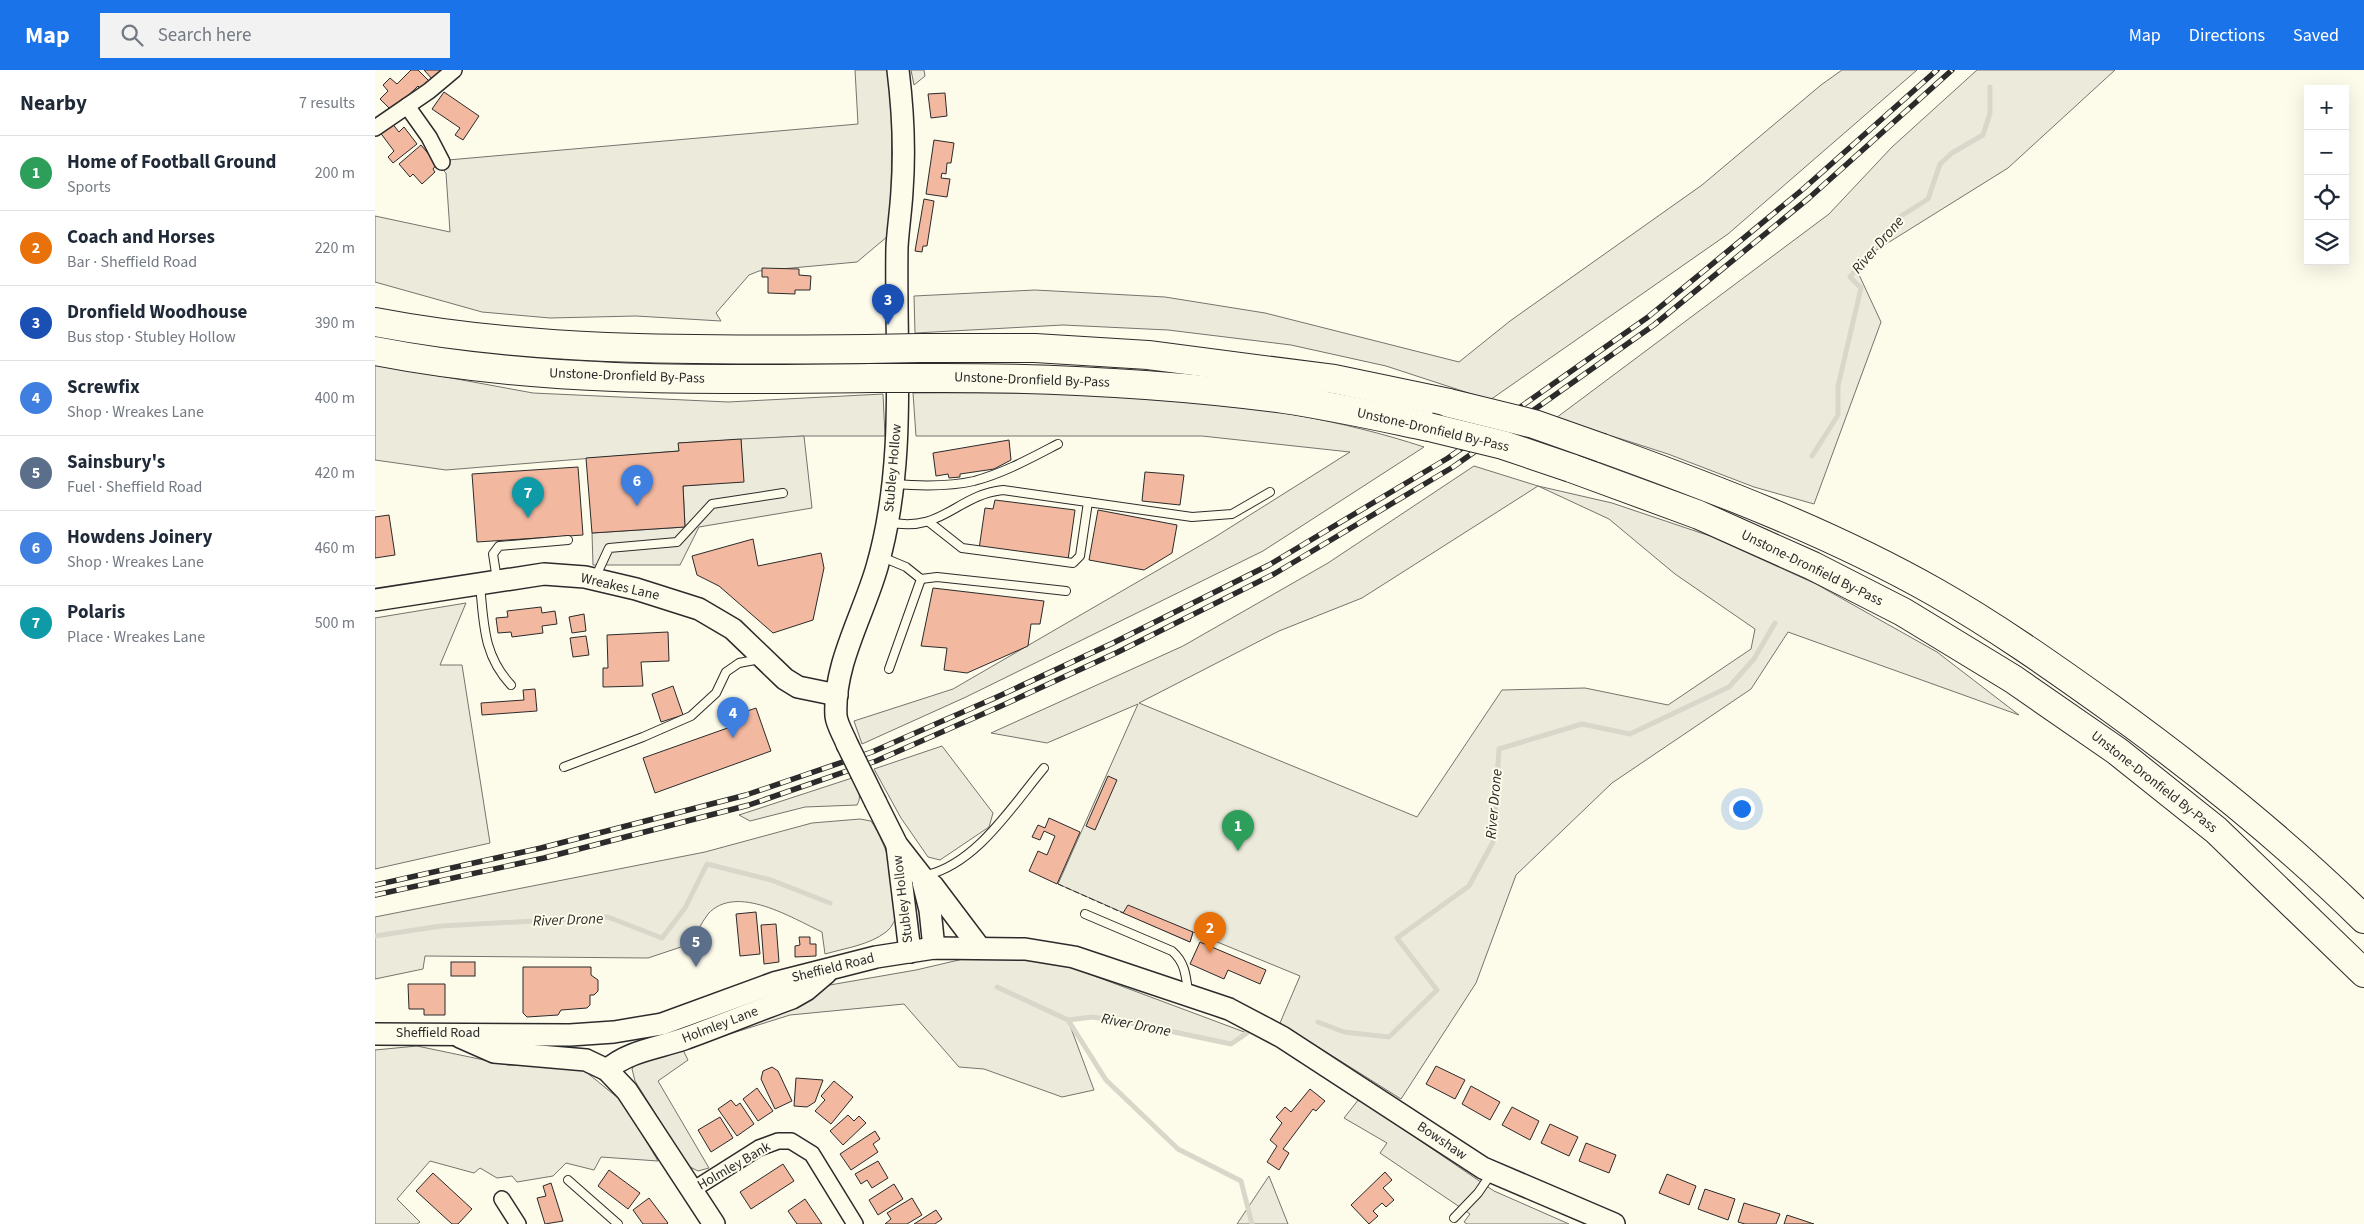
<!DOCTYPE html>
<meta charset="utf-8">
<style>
:root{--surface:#fff;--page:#f2f2f3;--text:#1f2937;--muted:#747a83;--line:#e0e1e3;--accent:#1a73e8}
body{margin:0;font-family:"Source Sans 3",sans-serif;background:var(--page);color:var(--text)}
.controls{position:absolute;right:15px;top:15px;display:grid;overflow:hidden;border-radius:0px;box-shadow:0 5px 20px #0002}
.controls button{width:45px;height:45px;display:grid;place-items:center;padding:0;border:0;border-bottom:1px solid var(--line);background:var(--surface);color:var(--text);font:25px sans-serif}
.you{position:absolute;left:1366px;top:738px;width:18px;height:18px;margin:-12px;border:4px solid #fff;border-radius:50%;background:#1a73e8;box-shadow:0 0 0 8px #1a73e833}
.badge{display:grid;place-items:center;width:32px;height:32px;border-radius:50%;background:var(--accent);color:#fff;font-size:16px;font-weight:700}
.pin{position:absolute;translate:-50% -41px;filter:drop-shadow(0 1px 2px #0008)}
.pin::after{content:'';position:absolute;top:26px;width:18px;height:15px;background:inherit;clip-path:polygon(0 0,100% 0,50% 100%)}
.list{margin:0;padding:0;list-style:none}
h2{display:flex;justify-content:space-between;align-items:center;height:65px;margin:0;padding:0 20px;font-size:21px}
h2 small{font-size:16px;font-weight:400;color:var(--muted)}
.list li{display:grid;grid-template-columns:32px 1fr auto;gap:15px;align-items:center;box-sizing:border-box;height:75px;padding:0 20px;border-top:1px solid var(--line)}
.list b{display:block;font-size:19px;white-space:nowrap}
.list p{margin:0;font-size:16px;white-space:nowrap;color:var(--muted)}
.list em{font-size:16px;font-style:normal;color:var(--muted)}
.icon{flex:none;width:28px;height:28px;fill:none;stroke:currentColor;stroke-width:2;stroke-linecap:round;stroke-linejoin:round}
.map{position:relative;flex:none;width:1989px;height:1154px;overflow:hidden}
header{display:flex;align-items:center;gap:30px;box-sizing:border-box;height:70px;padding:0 25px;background:var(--accent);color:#fff}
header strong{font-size:24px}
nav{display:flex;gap:28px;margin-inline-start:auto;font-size:18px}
.search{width:350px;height:45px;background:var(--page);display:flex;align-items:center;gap:12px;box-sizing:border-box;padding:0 18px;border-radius:0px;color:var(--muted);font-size:19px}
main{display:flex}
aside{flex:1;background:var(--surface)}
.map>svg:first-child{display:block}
.green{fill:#ecebdb;stroke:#74746e;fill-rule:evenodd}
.parking{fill:#eceadb;stroke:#74746e}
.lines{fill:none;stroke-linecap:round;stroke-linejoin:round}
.stream{stroke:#d8d7c9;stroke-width:5}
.building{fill:#f2b8a0;stroke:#2b2b2b}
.lane-casing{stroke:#2b2b2b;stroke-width:10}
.street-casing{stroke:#2b2b2b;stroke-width:18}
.secondary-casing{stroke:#2b2b2b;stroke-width:24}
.highway-casing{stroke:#2b2b2b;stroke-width:30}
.lane{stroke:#fdfbea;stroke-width:8}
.street{stroke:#fdfbea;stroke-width:15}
.secondary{stroke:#fdfbea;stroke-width:21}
.highway{stroke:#fdfbea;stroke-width:28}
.rail-casing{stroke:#2b2b2b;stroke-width:5.5}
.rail{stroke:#fdfbea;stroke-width:4;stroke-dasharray:11;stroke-linecap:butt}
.secondary-bridge-casing{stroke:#2b2b2b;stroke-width:24;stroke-linecap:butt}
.highway-bridge-casing{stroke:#2b2b2b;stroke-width:30;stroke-linecap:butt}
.secondary-bridge{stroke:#fdfbea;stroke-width:21}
.highway-bridge{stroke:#fdfbea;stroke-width:28}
.fence{stroke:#2b2b2b;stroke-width:1;stroke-dasharray:6 2.5;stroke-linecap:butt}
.labels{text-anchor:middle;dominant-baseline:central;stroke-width:4;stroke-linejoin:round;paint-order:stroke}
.street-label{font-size:14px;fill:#2b2b2b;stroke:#fdfbea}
.water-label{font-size:15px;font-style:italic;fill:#2b2b2b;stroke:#fdfbea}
</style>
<header>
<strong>Map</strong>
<div class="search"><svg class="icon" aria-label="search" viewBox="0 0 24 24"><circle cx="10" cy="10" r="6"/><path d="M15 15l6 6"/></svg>Search here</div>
<nav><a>Map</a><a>Directions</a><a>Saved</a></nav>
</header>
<main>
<aside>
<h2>Nearby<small>7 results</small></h2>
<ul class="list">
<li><span class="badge" style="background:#2e9e5b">1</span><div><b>Home of Football Ground</b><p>Sports</p></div><em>200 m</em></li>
<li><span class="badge" style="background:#e8710a">2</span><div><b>Coach and Horses</b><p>Bar · Sheffield Road</p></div><em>220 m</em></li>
<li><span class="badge" style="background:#1a4fb4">3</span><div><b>Dronfield Woodhouse</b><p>Bus stop · Stubley Hollow</p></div><em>390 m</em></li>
<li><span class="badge" style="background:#3f7fe0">4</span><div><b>Screwfix</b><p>Shop · Wreakes Lane</p></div><em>400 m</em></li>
<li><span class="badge" style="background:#5c6f8a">5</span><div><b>Sainsbury's</b><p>Fuel · Sheffield Road</p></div><em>420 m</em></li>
<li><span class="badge" style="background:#3f7fe0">6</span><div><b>Howdens Joinery</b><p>Shop · Wreakes Lane</p></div><em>460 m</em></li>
<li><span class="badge" style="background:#0f9aa8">7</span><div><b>Polaris</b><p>Place · Wreakes Lane</p></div><em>500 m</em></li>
</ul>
</aside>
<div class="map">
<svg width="1989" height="1154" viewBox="0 0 1989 1154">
<rect width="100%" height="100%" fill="#fdfbea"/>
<!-- green -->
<g class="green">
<polygon points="480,0 512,0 517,19 516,151 513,166 482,192 384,201 374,205 341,243 346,251 261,246 175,248 107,242 0,212 0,146 75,162 71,103 69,101 73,90 483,54"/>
<polygon points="536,0 549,0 550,6 539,15"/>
<polygon points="1467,0 1542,0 1353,164 1115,330 1011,296 916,275 793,260 688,255 540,263 539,226 660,220 790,227 890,243 1084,292 1135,251 1327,115 1446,15"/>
<polygon points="1602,0 1740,0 1633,98 1479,194 1506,252 1439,434 1379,417 1293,384 1181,348 1454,144 1517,77"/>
<polygon points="0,294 158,323 353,332 508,324 510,366 429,366 304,373 304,381 71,400 0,390"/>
<path d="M538,323c170,-1 347,0 511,54l-161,104 -297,146 -104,47 -8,-23 99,-32 262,-152 135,-85 -148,-16h-286z"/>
<path d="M1099,396l64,20 74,17 98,33 106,48 121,68 82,63 -231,-83 -37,57 -139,94 -96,92 -40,108 -75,116 -121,-76 20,-47 -107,-44 -3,10 -132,-58 80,-180 -91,39 -56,-10 192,-87 145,-83zM1163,416l71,33 66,55 80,55 -4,20 -83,56 -83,-17 -83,2 -85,127 -278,-114 140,-72 83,-33z"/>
<polygon points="91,533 65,595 87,595 115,773 0,799 0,548"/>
<polygon points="567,676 618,743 614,757 565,790 553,787 526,748 499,699"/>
<path d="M477,708c5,10 11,17 5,27l-52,2 -55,14 -11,-6z"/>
<path d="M485,749l11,2c15,22 42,91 15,111 -17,13 -40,16 -61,22l-3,-22c-30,-14 -86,-49 -114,-18 -7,9 -12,21 -18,30l-42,14 -223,-2 -2,13 -48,10v-62l330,-65 107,-29z"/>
<polygon points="601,886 638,886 698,898 872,963 856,974 717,947 693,950 719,1020 687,1027 609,999 584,997 529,934 415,945 345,967 449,916 541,900"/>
<polygon points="42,976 133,995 205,997 248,1032 283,1091 226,1087 219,1100 191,1093 178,1106 142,1112 137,1106 122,1108 105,1098 99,1103 55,1091 22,1129 45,1152 42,1154 0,1154 0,980"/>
<polygon points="307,978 313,990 283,1011 334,1098 323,1101 313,1096 260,1011 257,999 262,992"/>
<polygon points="984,1029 1119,1121 1194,1154 1092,1154 1089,1152 1095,1144 1005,1083 1012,1073 969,1048"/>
<polygon points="894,1106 913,1154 862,1154"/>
</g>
<!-- parking -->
<polygon class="parking" points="429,366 437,438 324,457 305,495 218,495 217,463 310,457 308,416 368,411 366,369"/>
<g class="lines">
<!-- stream -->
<g class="stream">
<polyline points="1437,386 1463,345 1463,316 1486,218 1475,207 1526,146 1553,129 1565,94 1577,83 1608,65 1615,43 1615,17"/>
<polyline points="0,866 66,856 233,847 287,868 310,838 332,794 396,810 455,833"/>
<polyline points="622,917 693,950 717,947 747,951 856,974 872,963"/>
<polyline points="693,950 731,1010 803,1079 866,1111 877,1154"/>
<polyline points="943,952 969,962 1014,967 1062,920 1022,868 1094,816 1118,772 1124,679 1207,654 1255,664 1354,617 1379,589 1400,553"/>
</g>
</g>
<!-- building -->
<g class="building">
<polygon points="36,0 43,0 55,12 47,20 43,16 17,41 5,29 13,21 8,15 15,8 22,14"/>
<polygon points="49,0 69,0 58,10"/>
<polygon points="69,22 104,46 88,70 80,65 85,58 57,39"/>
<polygon points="570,23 572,46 556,48 553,24"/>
<polygon points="16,52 24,62 29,57 42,74 18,93 13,87 19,81 4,61"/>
<polygon points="559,70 579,73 576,93 572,93 571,104 567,103 566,108 575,109 572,127 551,124"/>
<polygon points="46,75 62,94 58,99 60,102 47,114 38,104 35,107 24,94"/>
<polygon points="549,129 559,131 552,176 548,176 547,182 540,181"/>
<polygon points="387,198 424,199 424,205 436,206 435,220 420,220 420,224 393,223 393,207 387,207"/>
<polygon points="366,369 369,412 308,416 310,457 217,463 211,388 304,381 303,373"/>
<polygon points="634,370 636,390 619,399 585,404 585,407 574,408 573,404 561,406 558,383"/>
<polygon points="203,397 208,465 102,472 97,404"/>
<polygon points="770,402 809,405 805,435 767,431"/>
<polygon points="620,430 700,440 693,490 604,479 610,438 618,439"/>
<polygon points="723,440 802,455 797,483 769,500 714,490"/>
<polygon points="14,445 20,485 0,488 0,447"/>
<polygon points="378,469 383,496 446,483 449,498 438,550 398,563 344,516 322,505 317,486"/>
<polygon points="558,518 669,531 665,554 656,554 653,576 592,603 569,600 572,578 546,576"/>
<polygon points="166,537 167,543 180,541 182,554 167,556 168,563 137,567 136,562 123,563 121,548 133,547 132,541"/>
<polygon points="209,544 211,561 197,563 194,547"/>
<polygon points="293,562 294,591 266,592 268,616 228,617 228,598 233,598 232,565"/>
<polygon points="211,566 214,585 198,587 195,568"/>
<polygon points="298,616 308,645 286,652 277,624"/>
<polygon points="160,619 162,641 107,645 106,633 149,630 148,620"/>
<polygon points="381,638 396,681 280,723 268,688 361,655 358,646"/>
<polygon points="733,706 742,710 720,760 711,756"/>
<polygon points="674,748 705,762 682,814 654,801 663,781 672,785 680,766 669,761 665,770 657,767 663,755 670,758"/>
<polygon points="753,835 818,862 815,872 748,843"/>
<polygon points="381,842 385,884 365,886 361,844"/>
<polygon points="401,854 404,892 389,894 386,855"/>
<polygon points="424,867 435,867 435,874 441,874 441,886 420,887 420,876 425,875"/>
<polygon points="825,872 891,900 885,914 853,900 849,909 815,894"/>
<rect x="76" y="892" width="24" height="14"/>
<polygon points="148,897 216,897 216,905 223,910 223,921 219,925 215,925 215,935 212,938 186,940 183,945 152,947 148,943"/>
<polygon points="33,914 70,914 70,945 49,945 49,939 34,939"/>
<polygon points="1061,996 1090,1010 1080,1029 1051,1014"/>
<polygon points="397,997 403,1001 417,1031 400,1039 386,1009 388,1001"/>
<polygon points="421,1008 448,1010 440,1032 432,1037 419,1036"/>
<polygon points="459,1011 478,1027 456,1054 440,1041 450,1030 446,1026"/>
<polygon points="1096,1016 1125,1032 1115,1050 1087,1034"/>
<polygon points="382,1018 398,1041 383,1051 368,1029"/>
<polygon points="935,1019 950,1031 941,1041 938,1039 908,1079 914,1083 904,1100 892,1092 902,1076 895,1070 907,1053 901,1047 910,1037 916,1042"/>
<polygon points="356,1030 361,1036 365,1033 379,1054 362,1066 343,1039"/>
<polygon points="1137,1037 1164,1051 1155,1070 1127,1055"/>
<polygon points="473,1045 479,1051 484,1046 491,1053 468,1075 455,1061"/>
<polygon points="345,1047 358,1068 336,1082 323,1060"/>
<polygon points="1175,1054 1203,1067 1194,1086 1166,1073"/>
<polygon points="500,1061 505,1069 498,1074 503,1082 476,1100 465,1084"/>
<polygon points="1211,1073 1241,1085 1234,1103 1204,1091"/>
<polygon points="503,1091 513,1108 497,1118 492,1110 486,1114 480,1104"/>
<polygon points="408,1094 419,1111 376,1139 365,1122"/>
<polygon points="234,1100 265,1123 253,1139 223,1116"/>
<polygon points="1010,1102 1017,1110 1008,1118 1019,1130 1011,1137 1007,1133 998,1141 1003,1146 994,1154 976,1135"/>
<polygon points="58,1103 97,1139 83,1154 77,1154 41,1121"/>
<polygon points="1292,1104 1321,1116 1314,1135 1284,1123"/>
<polygon points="176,1113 188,1151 170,1154 162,1128 171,1126 168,1116"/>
<polygon points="519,1114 528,1129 503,1145 494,1130"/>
<polygon points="1330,1119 1360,1129 1353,1150 1323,1139"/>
<polygon points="274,1128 293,1153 292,1154 268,1154 258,1140"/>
<polygon points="537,1128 547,1145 532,1154 510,1154 516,1149 512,1143"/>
<polygon points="430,1129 447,1154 422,1154 413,1141"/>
<polygon points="1369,1133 1405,1144 1401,1154 1370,1154 1363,1152"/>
<polygon points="561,1140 567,1149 560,1154 539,1154"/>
<polygon points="1412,1145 1439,1154 1409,1154"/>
</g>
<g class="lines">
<!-- lane casing -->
<g class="lane-casing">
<g id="lane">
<path d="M519,414c26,2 54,3 80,-3 30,-8 57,-23 84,-37"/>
<path d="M513,452c54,12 68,-27 115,-32l189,27 40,-3 38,-22"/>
<polyline points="554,452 587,478 698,493 705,486 713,432"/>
<polyline points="507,487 531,497 546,509 562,507 691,521"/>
<polyline points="220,508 234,478 302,472 337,434 408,423"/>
<polyline points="122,510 118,484 124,476 193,470"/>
<path d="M105,515c4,39 3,70 31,100"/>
<polyline points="514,599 546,509"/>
<polyline points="189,697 268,667 316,646 341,623 351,602 364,593 385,589"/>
<path d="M552,805c50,-12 85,-69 117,-107"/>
<path d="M710,844l87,37c13,11 14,25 16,41"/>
<polyline points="193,1110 243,1154"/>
<polyline points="1079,1148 1103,1123 1116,1104"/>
</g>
</g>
<!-- street casing -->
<g class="street-casing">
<g id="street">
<polyline points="32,36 54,67 67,92"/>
<polyline points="0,58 54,21 79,0"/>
<polyline points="316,1121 384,1078 403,1071 416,1071 437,1084 480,1154"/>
<polyline points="127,1129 143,1154"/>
</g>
</g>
<!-- secondary casing -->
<g class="secondary-casing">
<g id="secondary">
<polyline points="0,530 169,504 210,507 261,519 324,539 358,559 410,609 423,617 462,625"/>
<path d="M472,674c-3,-8 -10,-19 -11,-28 -3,-51 27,-100 41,-149 30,-104 18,-213 20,-320 1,-18 4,-37 5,-56 3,-41 1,-81 -4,-121"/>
<polyline points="501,733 522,775 547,807 558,816 604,877"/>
<polyline points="522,776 535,882"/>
<polyline points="548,812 555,840 559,878"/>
<polyline points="0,964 195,965 239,962 287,954 399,913 501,887 559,878 650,879 699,887 854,939 907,967 1108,1098 1239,1154"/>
<polyline points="85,967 119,982 211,990 232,1000 252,1021 339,1154"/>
<path d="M232,1000c21,-19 51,-22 77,-31 36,-13 72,-28 108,-41l14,-8 20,-17"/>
</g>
</g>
<!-- highway casing -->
<g class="highway-casing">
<g id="highway">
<path d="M0,252c162,31 328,28 492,27"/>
<polyline points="545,278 660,278 773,285 959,309 1074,333"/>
<path d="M0,281c163,32 330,29 496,27"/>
<path d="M542,308c124,-1 244,5 367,21 48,7 97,18 145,28"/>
<path d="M1227,378c113,41 227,84 333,144 60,34 118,75 174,115 90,65 176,134 255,212"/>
<polyline points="1196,398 1324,445 1438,496 1528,542 1638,609 1742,681 1841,760 1989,903"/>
</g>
</g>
<!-- lane -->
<use href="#lane" class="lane"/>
<!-- street -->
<use href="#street" class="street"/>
<!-- secondary -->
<use href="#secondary" class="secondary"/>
<!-- highway -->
<use href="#highway" class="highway"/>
<!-- rail casing -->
<g class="rail-casing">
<g id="rail">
<polyline points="0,815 166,778 371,725 497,682 622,627 738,573 894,495 1073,388 1273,247 1427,120 1562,0"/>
<polyline points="0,825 169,788 374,735 501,691 626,636 743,582 899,504 1078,397 1279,255 1434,128 1577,0"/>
</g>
</g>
<!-- rail -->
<use href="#rail" class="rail"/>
<!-- secondary-bridge casing -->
<g class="secondary-bridge-casing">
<polyline id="secondary-bridge" points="472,674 501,733"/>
</g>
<!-- highway-bridge casing -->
<g class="highway-bridge-casing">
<g id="highway-bridge">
<polyline points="492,279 545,278"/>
<polyline points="496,308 542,308"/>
<polyline points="1074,333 1159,354 1227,378"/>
<polyline points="1054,357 1128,375 1196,398"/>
</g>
</g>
<!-- secondary-bridge -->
<use href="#secondary-bridge" class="secondary-bridge"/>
<!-- highway-bridge -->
<use href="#highway-bridge" class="highway-bridge"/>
<!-- fence -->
<polyline class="fence" points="683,814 748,843"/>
</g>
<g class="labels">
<!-- street labels -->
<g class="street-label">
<text transform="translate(252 306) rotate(2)">Unstone-Dronfield By-Pass</text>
<text transform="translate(657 310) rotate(2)">Unstone-Dronfield By-Pass</text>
<text transform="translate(1058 360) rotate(13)">Unstone-Dronfield By-Pass</text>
<text transform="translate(518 398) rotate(-85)">Stubley Hollow</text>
<text transform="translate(1437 498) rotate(26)">Unstone-Dronfield By-Pass</text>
<text transform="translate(245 517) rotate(13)">Wreakes Lane</text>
<text transform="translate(1779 712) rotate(38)">Unstone-Dronfield By-Pass</text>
<text transform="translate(528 829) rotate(-97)">Stubley Hollow</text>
<text transform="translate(458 898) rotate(-14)">Sheffield Road</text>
<text transform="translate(345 955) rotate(-21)">Holmley Lane</text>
<text x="63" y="963">Sheffield Road</text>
<text transform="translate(1067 1071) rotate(34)">Bowshaw</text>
<text transform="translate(359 1096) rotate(-30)">Holmley Bank</text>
</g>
<!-- water labels -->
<g class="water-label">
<text transform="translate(1503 175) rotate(-49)">River Drone</text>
<text transform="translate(1119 734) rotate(-85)">River Drone</text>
<text transform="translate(193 850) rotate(-2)">River Drone</text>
<text transform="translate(761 955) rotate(11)">River Drone</text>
</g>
</g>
</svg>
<div class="controls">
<button>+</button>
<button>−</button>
<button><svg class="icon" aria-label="locate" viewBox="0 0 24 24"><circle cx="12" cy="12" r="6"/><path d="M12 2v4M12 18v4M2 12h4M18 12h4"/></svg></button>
<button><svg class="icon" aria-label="layers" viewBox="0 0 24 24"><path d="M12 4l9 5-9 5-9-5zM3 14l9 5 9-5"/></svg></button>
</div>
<div class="you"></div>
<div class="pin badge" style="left:863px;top:781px;background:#2e9e5b">1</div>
<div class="pin badge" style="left:835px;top:883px;background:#e8710a">2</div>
<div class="pin badge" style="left:513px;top:255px;background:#1a4fb4">3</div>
<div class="pin badge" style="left:358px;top:668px;background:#3f7fe0">4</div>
<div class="pin badge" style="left:321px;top:897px;background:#5c6f8a">5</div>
<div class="pin badge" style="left:262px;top:436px;background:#3f7fe0">6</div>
<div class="pin badge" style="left:153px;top:448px;background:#0f9aa8">7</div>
</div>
</main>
